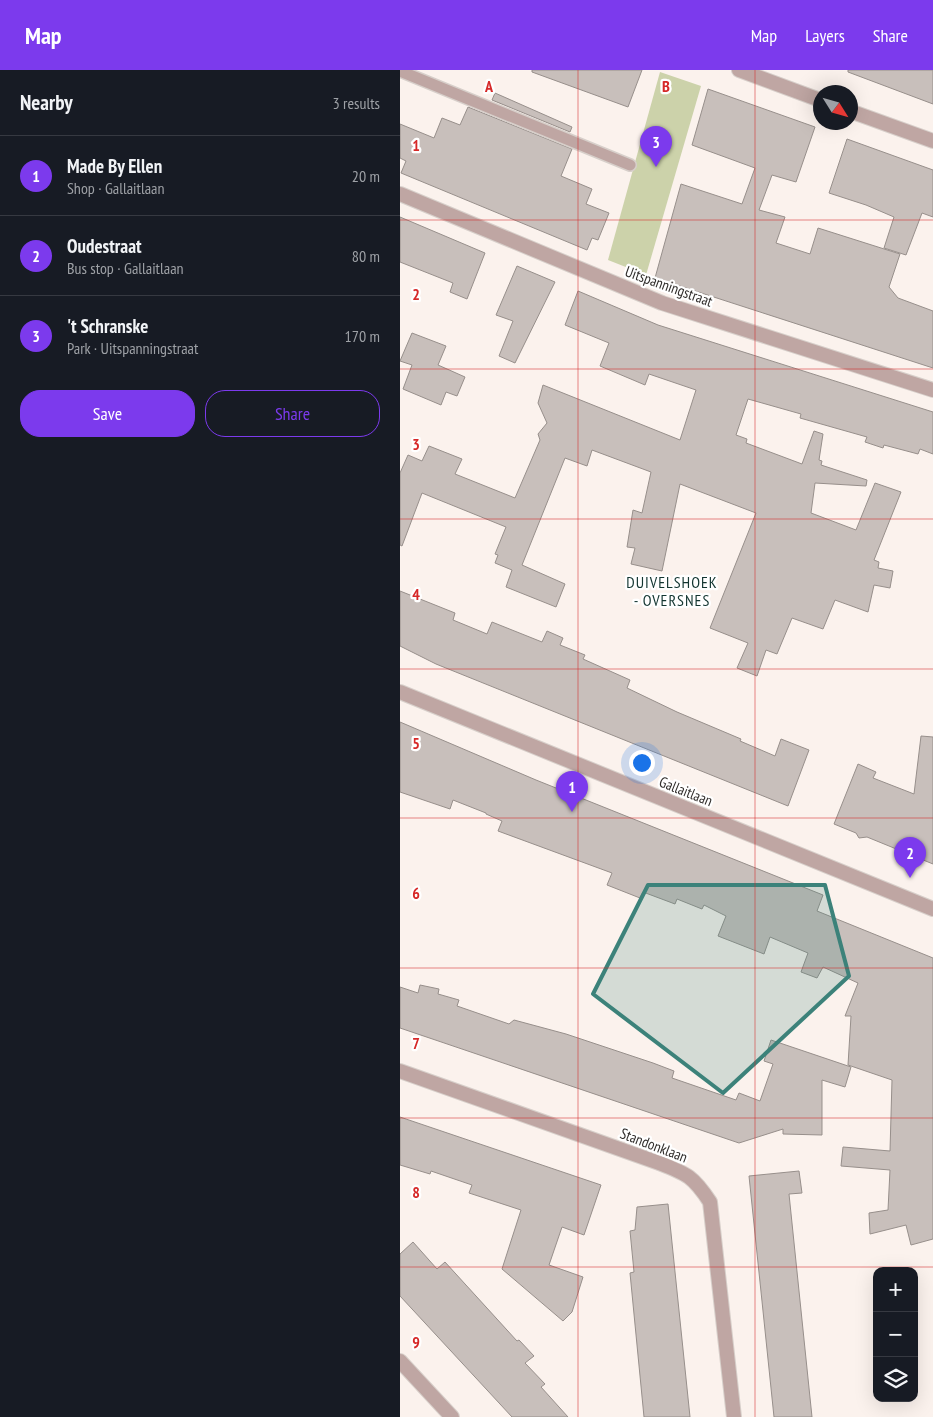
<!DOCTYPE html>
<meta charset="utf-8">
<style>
:root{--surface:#171b24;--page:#20242c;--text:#f1f3f6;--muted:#9ea1a6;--line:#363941;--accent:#7c3aed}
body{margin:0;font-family:"PT Sans Narrow",sans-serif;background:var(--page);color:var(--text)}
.controls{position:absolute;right:15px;bottom:15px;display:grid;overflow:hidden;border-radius:10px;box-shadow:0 5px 20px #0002}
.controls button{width:45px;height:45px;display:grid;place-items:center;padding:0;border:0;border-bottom:1px solid var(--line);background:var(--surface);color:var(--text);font:25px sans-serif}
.compass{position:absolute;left:413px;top:15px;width:45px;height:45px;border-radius:50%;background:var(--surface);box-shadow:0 5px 20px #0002;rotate:127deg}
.you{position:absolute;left:241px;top:692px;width:18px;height:18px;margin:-12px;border:4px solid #fff;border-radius:50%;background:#1a73e8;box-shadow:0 0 0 8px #1a73e833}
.badge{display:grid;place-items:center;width:32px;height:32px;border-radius:50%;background:var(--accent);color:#fff;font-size:16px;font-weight:700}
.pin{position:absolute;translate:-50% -41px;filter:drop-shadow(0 1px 2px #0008)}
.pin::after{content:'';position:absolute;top:26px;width:18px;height:15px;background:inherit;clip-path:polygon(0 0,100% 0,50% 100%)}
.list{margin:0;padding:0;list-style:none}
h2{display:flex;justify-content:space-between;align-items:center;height:65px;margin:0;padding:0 20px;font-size:21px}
h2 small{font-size:16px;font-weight:400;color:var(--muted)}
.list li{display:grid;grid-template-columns:32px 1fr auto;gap:15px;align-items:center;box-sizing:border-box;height:80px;padding:0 20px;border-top:1px solid var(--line)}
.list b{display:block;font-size:19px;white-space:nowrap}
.list p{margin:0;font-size:16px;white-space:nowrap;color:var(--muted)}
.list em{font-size:16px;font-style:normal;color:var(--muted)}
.actions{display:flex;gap:10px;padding:15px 20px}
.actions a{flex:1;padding:11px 0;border:1px solid var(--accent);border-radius:20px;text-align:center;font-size:18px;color:var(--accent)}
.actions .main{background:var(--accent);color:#fff}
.icon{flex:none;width:28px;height:28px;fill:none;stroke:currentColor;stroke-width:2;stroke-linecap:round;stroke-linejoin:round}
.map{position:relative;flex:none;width:533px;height:1347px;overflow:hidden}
header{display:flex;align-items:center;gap:30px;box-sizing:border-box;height:70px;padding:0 25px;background:var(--accent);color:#fff}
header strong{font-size:24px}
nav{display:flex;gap:28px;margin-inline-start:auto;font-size:18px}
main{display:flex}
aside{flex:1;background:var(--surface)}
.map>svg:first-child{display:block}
.green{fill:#ccd2aa}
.building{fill:#c8bfbb;stroke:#978f8b}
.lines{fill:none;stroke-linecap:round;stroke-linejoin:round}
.service-casing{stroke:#d7cfca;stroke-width:14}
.minor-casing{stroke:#d7cfca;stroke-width:16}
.service{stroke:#bfa6a3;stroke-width:11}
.minor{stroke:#bfa6a3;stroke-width:14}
.marked{fill:#3c827a;fill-opacity:0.2;stroke:#3c827a;stroke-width:4;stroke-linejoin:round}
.grid{fill:none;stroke:#d62828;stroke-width:1;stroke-opacity:0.55}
.labels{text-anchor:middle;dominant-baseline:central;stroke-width:4.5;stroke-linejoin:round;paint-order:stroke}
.street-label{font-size:15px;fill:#312e2c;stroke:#fff}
.neighbourhood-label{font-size:16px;letter-spacing:1px;fill:#133530;stroke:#fff}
.grid-label{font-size:16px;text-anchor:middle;font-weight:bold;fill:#d62828;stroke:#fff;stroke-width:4.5;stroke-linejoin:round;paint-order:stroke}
</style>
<header>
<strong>Map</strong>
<nav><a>Map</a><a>Layers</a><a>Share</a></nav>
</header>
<main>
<aside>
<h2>Nearby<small>3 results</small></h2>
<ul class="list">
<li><span class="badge">1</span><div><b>Made By Ellen</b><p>Shop · Gallaitlaan</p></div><em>20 m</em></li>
<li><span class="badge">2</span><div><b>Oudestraat</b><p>Bus stop · Gallaitlaan</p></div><em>80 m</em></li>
<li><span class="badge">3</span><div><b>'t Schranske</b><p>Park · Uitspanningstraat</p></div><em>170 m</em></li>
</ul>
<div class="actions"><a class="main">Save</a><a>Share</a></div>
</aside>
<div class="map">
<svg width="533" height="1347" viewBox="0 0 533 1347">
<rect width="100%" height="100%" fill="#fbf2ed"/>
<!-- green -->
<polygon class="green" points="260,2 301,16 246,205 208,190"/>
<!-- building -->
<g class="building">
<polygon points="132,0 242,0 228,37 132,2"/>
<polygon points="448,0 533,0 533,34 448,2"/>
<polygon points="308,19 415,57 396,112 372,105 359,140 385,147 376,173 410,184 418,158 500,184 489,217 498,228 533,241 533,298 255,208 281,114 342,134 355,98 292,75"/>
<polygon points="95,23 172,57 170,62 92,30"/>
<polygon points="68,37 172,79 161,106 192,119 186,134 209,143 198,170 192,168 187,180 1,103 6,91 0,88 0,54 34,68 42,48 60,55"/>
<polygon points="447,69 533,100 533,147 522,143 506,185 484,178 494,147 466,135 429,123"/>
<polygon points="0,147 85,183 67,229 50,222 53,213 0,192"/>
<polygon points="117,196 155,212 115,293 99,286 113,251 96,245"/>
<polygon points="178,221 258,255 533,342 533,384 520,379 518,384 484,375 483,378 465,372 467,367 400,348 401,344 348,329 336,365 347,369 346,373 402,394 414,361 423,364 419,390 422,391 421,395 467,410 466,416 415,413 411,443 456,460 475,413 501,422 474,490 479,492 478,498 493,501 490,518 474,515 468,542 435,530 423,559 392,548 377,584 366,580 357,606 337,598 348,573 310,558 356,443 280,414 262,501 231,494 235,478 227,477 233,440 242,443 251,402 192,380 187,396 165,388 122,495 165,514 156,537 106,517 112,500 95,493 98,485 95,484 106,457 22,423 2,476 0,475 0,403 8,385 22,391 29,376 62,389 55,404 115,428 140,370 138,364 147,353 138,333 143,315 280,370 296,320 249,304 245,315 200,296 209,273 165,255"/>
<polygon points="12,263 46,276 38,295 65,307 57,326 46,322 41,335 3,319 12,295 0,291"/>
<polygon points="0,521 55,543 53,550 87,564 92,552 142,572 147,561 163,568 160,575 185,585 183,589 230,610 227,618 277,642 341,669 340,671 375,686 381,669 409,680 388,736 36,594 0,576"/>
<polygon points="0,652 136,710 423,825 417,841 533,888 533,1169 511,1175 506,1155 470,1164 469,1143 488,1140 490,1100 441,1096 443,1077 490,1081 492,1010 448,995 451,946 445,946 458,913 423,897 417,908 401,902 408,883 370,867 364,884 318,866 326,846 304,835 302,839 277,829 275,834 243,822 240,828 207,815 212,803 98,761 102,751 86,744 86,743 53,730 50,739 0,722"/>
<polygon points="521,666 533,667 533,794 467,767 459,768 456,763 434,754 458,694 476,702 473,708 514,724"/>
<polygon points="20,915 39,919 38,924 59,930 57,936 109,954 114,950 166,964 253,993 274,1001 272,1008 336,1030 339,1023 360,1031 373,994 364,991 371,970 451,997 445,1017 422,1010 422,1065 383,1064 383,1059 339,1073 0,958 0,917 18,923"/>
<polygon points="0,1047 201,1115 184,1165 162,1157 149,1195 183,1207 172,1242 163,1251 102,1199 121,1140 69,1123 72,1115 31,1101 30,1104 0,1095"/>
<polygon points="399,1101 402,1123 389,1124 412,1347 374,1347 349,1106"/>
<polygon points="268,1134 290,1347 244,1347 230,1203 234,1202 230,1161 235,1160 237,1137"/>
<polygon points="13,1172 37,1199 45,1192 117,1271 119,1270 134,1286 125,1293 145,1314 141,1317 168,1347 112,1347 0,1226 0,1184"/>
</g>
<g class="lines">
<!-- service casing -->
<g class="service-casing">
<polyline id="service" points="0,1 230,95"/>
</g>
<!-- minor casing -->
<g class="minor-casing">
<g id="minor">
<polyline points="339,0 420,30"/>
<polyline points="450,41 533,71"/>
<polyline points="0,124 262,233 533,320"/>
<polyline points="0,622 533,839"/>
<path d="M0,1001l259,92c28,11 34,13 51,39l24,215"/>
<polyline points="0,1291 52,1347"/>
</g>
</g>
<!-- service -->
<use href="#service" class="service"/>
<!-- minor -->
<use href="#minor" class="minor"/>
</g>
<!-- marked area -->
<path class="marked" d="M248,815h177l24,91 -126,117 -130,-99z"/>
<!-- grid -->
<path class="grid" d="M178,0v1347M355,0v1347M0,150h533M0,299h533M0,449h533M0,599h533M0,748h533M0,898h533M0,1048h533M0,1197h533"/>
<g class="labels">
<!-- street labels -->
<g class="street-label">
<text transform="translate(269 216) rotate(20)">Uitspanningstraat</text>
<text transform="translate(286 721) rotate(22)">Gallaitlaan</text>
<text transform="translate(254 1075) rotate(21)">Standonklaan</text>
</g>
<!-- neighbourhood labels -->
<g class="neighbourhood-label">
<text x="272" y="512">DUIVELSHOEK<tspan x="272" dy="18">- OVERSNES</tspan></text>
</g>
</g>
<g class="grid-label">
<text x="89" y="22">A</text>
<text x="266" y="22">B</text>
<text x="16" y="81">1</text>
<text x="16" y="230">2</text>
<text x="16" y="380">3</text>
<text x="16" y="530">4</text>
<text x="16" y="679">5</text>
<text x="16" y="829">6</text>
<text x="16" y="979">7</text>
<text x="16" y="1128">8</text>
<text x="16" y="1278">9</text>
</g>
</svg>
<div class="controls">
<button>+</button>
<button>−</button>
<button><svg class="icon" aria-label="layers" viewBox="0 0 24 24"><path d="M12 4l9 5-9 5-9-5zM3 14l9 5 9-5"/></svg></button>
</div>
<svg class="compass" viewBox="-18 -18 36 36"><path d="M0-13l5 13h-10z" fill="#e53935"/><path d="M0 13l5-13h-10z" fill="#9ea1a6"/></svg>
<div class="you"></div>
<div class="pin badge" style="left:172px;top:742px">1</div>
<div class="pin badge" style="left:510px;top:808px">2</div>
<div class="pin badge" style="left:256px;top:97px">3</div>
</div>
</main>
